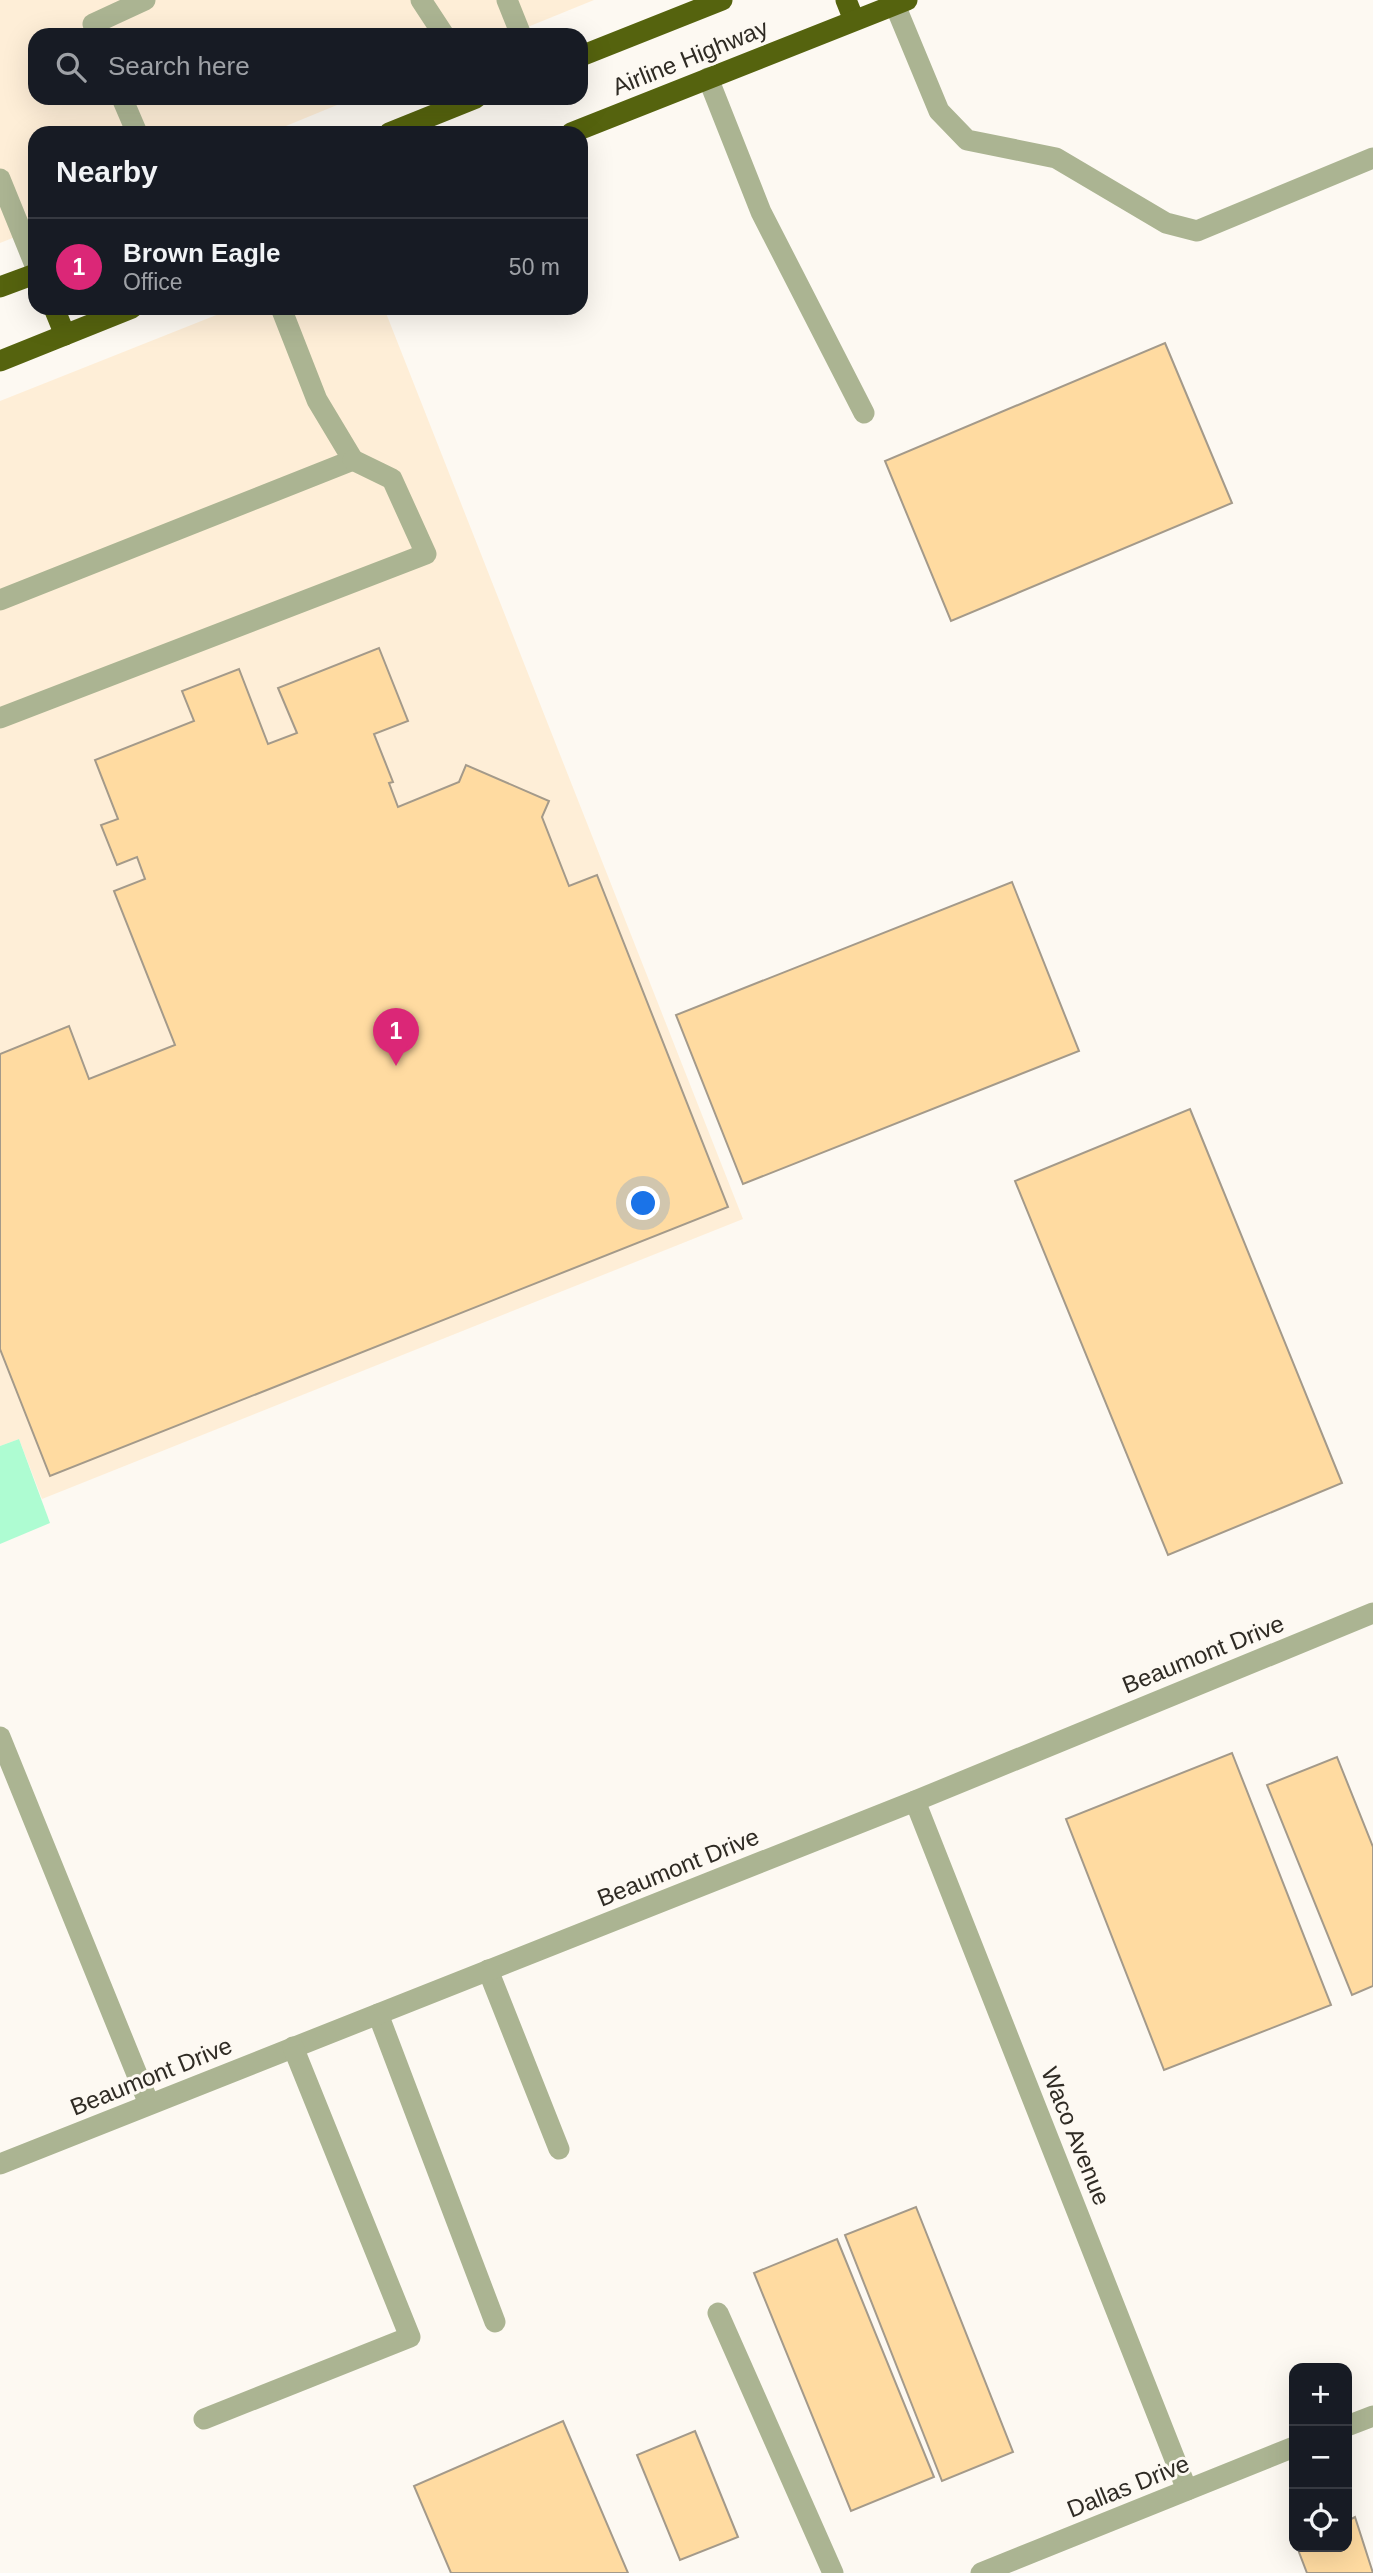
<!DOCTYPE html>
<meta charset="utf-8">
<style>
:root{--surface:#171b24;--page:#242831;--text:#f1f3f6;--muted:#9ea1a6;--line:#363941;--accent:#db2777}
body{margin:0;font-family:Helvetica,sans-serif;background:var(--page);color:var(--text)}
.controls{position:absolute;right:21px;bottom:21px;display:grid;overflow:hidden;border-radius:14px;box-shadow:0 7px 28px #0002}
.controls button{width:63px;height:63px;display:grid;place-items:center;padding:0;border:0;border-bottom:2px solid var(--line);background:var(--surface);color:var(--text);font:35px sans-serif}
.you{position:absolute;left:644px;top:1204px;width:24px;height:24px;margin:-18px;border:5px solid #fff;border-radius:50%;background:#1a73e8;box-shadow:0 0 0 10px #1a73e833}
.badge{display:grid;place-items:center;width:46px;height:46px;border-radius:50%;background:var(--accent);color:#fff;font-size:23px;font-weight:700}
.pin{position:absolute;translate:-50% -58px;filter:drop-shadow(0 2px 4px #0008)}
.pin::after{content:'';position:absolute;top:37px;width:24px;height:21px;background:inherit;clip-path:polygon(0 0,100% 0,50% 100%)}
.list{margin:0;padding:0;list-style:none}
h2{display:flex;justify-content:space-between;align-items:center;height:91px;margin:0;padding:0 28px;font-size:30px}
h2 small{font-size:23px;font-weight:400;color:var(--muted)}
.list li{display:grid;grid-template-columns:46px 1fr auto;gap:21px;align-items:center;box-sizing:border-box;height:98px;padding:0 28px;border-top:2px solid var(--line)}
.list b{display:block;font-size:26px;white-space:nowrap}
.list p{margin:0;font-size:23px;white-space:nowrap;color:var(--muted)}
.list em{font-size:23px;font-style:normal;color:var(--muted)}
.icon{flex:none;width:38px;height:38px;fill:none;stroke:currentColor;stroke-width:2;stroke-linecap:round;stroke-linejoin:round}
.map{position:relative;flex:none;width:1373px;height:2573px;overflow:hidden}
.search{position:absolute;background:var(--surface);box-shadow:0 7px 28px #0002;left:28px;top:28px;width:560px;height:77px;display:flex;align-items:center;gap:18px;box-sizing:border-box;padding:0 24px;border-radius:21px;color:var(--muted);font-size:26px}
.panel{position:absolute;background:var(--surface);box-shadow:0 7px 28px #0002;left:28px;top:126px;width:560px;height:189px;border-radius:21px}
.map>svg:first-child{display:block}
.built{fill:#feeed7}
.green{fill:#aefcd2}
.building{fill:#ffdba1;stroke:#a49a8a;stroke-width:2}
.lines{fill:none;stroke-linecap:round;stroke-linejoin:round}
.minor{stroke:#abb492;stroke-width:21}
.highway{stroke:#55630e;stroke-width:21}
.labels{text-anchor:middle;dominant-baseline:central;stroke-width:6;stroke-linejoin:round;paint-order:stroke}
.street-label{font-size:24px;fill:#2f2b24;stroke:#fdf9f2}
</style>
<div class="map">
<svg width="1373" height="2573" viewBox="0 0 1373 2573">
<rect width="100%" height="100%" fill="#fdf9f2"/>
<!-- built -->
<g class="built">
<polygon points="0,0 594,0 508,35 35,35 35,98 354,98 269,133 35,133 35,229 0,243"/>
<polygon points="234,308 384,308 743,1219 42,1499 19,1439 0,1446 0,401"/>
</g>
<!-- green -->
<polygon class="green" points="19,1439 50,1523 0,1544 0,1446"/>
<!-- building -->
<g class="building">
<polygon points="1165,343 1232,503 951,621 885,461"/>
<polygon points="379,648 408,721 374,734 393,782 389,783 398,807 459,782 466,765 549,801 542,817 569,886 597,875 728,1207 50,1476 0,1349 0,1054 69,1026 89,1079 175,1045 114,891 145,879 137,857 117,865 101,825 118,819 95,760 194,721 182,691 239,669 268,744 297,733 278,688"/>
<polygon points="1012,882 1079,1051 743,1184 676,1015"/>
<polygon points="1190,1109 1342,1483 1168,1555 1015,1181"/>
<polygon points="1232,1753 1331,2005 1164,2070 1066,1819"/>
<polygon points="1337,1757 1373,1847 1373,1986 1352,1995 1267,1785"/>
<polygon points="916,2207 1013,2452 942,2481 845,2235"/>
<polygon points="837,2239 934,2477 851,2511 754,2273"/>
<polygon points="563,2421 628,2573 451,2573 414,2486"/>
<polygon points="695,2431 738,2537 680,2560 637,2455"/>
<polygon points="1355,2517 1373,2573 1307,2573 1297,2547 1347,2547 1347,2521"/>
</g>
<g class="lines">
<!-- minor -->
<g class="minor">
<polyline points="421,0 444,35"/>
<polyline points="507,0 521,35"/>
<polyline points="895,5 939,111 967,140 1056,158 1166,223 1197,231 1373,158"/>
<polyline points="97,35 93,24 145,0"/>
<polyline points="708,78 761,212 864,413"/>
<polyline points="122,98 137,133"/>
<polyline points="0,179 35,265"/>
<polyline points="0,600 353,460 317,400 281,308"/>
<polyline points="0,718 426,554 392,479 353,460"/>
<polyline points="0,1737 149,2104"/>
<polyline points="915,1801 1187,2490"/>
<polyline points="488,1970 559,2149"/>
<polyline points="378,2014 495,2322"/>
<polyline points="0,2164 915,1801 1373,1613"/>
<polyline points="718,2313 833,2573"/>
<polyline points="204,2419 410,2337 293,2047"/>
<polyline points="1347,2426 1373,2416"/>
<polyline points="981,2573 1294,2447"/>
</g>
<!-- highway -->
<g class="highway">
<polyline points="846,0 854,20"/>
<polyline points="581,56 722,0"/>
<polyline points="389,133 476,98"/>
<polyline points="571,133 907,0"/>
<polyline points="0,287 35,274"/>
<polyline points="54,308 65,335"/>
<polyline points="0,361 132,308"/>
</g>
</g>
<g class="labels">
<!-- street labels -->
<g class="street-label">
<text transform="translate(690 57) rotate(-22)">Airline Highway</text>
<text transform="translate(1203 1654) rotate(-22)">Beaumont Drive</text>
<text transform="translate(678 1867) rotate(-22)">Beaumont Drive</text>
<text transform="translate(151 2076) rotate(-22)">Beaumont Drive</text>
<text transform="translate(1076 2136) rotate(68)">Waco Avenue</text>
<text transform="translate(1128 2486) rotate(-22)">Dallas Drive</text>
</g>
</g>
</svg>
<div class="controls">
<button>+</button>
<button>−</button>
<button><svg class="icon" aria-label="locate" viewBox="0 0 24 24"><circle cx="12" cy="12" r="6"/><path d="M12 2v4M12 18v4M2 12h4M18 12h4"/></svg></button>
</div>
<div class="you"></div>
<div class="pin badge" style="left:396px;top:1066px">1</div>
<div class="search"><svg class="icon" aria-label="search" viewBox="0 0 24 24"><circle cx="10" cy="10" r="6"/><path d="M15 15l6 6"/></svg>Search here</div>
<section class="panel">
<h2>Nearby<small></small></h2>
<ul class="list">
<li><span class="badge">1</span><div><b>Brown Eagle</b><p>Office</p></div><em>50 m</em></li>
</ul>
</section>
</div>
